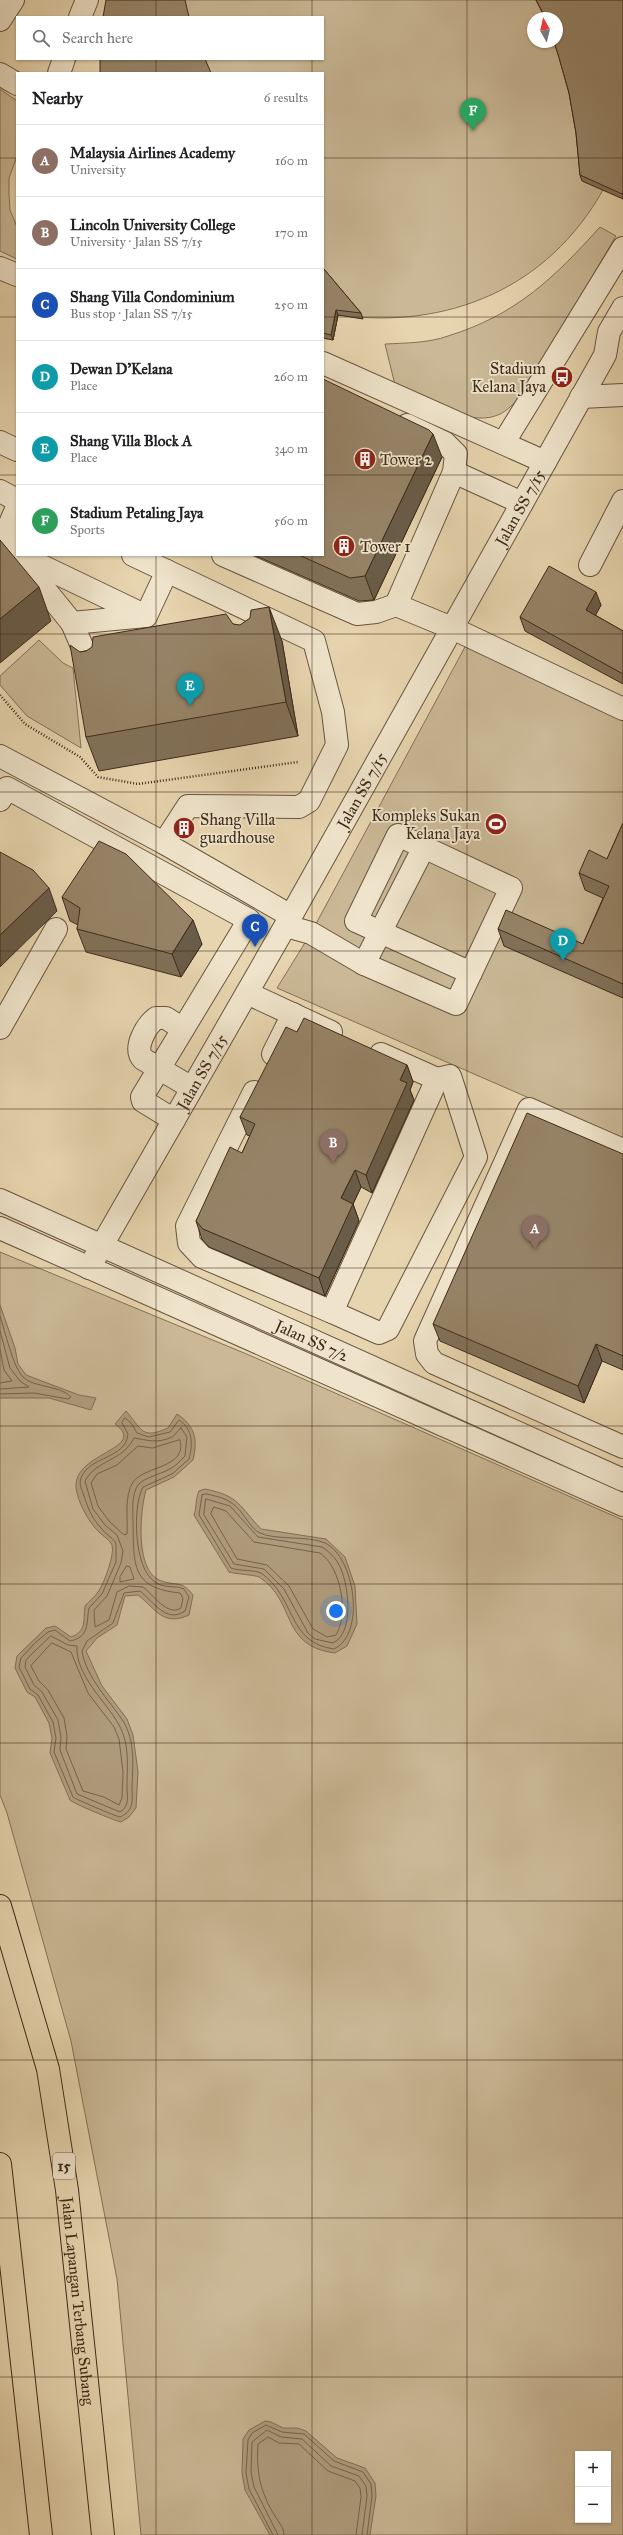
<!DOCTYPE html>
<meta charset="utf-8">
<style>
:root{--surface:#fff;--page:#f2f2f2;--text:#202124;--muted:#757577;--line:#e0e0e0;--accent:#8f2418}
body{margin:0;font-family:"IM FELL Great Primer",serif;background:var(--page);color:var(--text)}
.controls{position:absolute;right:12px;bottom:12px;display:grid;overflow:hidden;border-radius:0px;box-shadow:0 1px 3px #0004}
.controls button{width:36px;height:36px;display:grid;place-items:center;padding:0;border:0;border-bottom:1px solid var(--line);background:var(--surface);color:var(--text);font:20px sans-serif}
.compass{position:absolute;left:527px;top:12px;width:36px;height:36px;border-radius:50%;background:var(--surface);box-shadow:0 1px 3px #0004;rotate:352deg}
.you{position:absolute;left:336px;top:1611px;width:14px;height:14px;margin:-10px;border:3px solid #fff;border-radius:50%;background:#1a73e8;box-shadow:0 0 0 6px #1a73e833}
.badge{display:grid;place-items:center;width:26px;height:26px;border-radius:50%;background:var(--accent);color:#fff;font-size:13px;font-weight:700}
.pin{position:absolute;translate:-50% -33px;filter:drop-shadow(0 1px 2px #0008)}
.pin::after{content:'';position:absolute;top:21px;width:14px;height:12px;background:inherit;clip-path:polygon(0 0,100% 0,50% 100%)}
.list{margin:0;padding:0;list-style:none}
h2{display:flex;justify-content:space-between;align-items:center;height:52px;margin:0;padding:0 16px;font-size:17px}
h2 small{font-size:13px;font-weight:400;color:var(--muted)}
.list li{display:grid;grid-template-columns:26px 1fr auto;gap:12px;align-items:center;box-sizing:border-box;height:72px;padding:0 16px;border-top:1px solid var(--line)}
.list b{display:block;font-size:15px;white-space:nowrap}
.list p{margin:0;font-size:13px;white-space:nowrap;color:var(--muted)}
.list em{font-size:13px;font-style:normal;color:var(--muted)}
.icon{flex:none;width:22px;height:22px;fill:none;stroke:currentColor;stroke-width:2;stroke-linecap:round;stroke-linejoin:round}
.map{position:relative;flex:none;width:623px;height:2535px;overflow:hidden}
.search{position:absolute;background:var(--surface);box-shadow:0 1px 3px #0004;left:16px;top:16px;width:308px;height:44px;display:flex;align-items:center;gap:10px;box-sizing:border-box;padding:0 14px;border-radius:0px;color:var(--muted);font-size:15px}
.panel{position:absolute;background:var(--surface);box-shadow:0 1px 3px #0004;left:16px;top:72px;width:308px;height:484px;border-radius:0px}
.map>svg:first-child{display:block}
.green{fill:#cab896;stroke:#847158;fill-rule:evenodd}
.water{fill:#ae9b7c;stroke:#816e55}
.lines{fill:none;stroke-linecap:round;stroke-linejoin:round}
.shore{stroke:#76624b;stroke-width:1}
.minor-casing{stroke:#68553f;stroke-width:24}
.major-casing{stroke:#3e2a1a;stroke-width:24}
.path{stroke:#3e2a1a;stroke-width:2.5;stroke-dasharray:1 2;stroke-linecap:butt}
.minor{stroke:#efe4cb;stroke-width:22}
.major{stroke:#e7d5af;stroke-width:22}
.wall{fill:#817159;stroke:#3e2a1a}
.shaded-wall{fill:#695c48;stroke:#3e2a1a}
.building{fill:#968367;stroke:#3e2a1a}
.grid{fill:none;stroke:#3e2a1a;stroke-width:1;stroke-opacity:0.55}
.labels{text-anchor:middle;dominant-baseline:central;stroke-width:3.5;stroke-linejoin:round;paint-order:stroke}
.shield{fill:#efe4cb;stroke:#73624f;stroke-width:1}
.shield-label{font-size:15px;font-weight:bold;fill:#3e2a1a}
.poi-label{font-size:16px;fill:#3e2a1a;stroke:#efe4cb;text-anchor:start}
.street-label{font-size:16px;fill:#3e2a1a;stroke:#efe4cb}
</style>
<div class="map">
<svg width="623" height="2535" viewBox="0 0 623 2535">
<rect width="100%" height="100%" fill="#e7d5af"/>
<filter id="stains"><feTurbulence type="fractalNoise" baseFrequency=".005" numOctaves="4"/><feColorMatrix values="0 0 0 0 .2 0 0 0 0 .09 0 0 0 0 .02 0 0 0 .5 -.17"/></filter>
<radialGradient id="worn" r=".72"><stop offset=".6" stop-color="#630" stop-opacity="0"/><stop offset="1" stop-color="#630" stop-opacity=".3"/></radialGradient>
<!-- green -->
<g class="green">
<path d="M108,0h515l-20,190c-55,98 -155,140 -265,125l-5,25 -10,-2v-265h-221l-1,-14h222v-42h-218zM533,18h24v24h-24z"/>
<polygon points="0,89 17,101 17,156 9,178 9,194 10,210 17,227 17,259 0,251"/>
<path d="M600,227l16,9 -90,153c-9,10 -17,23 -31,27 -29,10 -74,-19 -100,-31l-10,-41c20,-1 44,-1 63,-8 68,-21 106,-58 152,-109z"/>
<polygon points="39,640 63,663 73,668 81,748 27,716 0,685 0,676"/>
<polygon points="466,645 623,716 623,1139 277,988 311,933"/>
<path d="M0,1252l249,103 374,165v1015h-482l-24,-256 -46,-238 -64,-228 -7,-18zM578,2454h30v66h-30z"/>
</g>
<!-- water -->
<g class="water">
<polygon points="0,1305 15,1348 18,1364 26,1375 79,1395 96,1398 91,1410 49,1398 0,1398"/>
<path d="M126,1411c16,18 15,29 42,17l9,-14c18,12 21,25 16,46l-19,17 -28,13c-6,21 -11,79 13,90 16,7 22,-1 34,15l-4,20c-26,12 -33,-6 -51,-20l-13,1 -8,29 -20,13 -11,13 16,35 25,33 6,16 5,37 -2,36 -7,9 -8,5c-8,-2 -47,-18 -51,-22l-20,-47 2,-15 -3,-15 -14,-26 -8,-5 -12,-24 2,-12 29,-28 9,-2 16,11c16,-6 12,-16 14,-31 4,-5 10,-9 13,-14 6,-8 17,-38 14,-47 -3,-6 -8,-8 -13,-13 -10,-9 -22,-31 -23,-45 -2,-35 73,-38 39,-63z"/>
<path d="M205,1489c35,7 34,17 56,40l65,10 19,18 10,29 2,38 -10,22 -12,7c-56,-7 -38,-52 -76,-76 -4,-2 -23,-3 -30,-5l-35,-57c3,-8 1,-15 5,-24z"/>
<polygon points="265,2421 271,2422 283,2428 297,2428 306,2431 337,2458 365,2468 375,2483 376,2496 370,2535 270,2535 245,2490 242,2473 243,2439 249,2430"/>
</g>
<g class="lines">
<!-- shore -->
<g class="shore">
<path d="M0,1316c5,15 13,51 23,61 11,11 37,8 48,20l-3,2 -34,-6 -34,1"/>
<polyline points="0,1331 10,1368 20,1381 29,1387 0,1389"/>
<polyline points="0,1349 4,1370 12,1381 0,1383"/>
<path d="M125,1418l6,5 6,10 12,4 21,-5 9,-12c14,9 14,24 10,39l-17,15 -29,13c-11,20 -9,82 12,95 9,7 21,3 29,7l5,8 -4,14c-19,13 -32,-10 -45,-20l-16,2 -11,30 -26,18 -5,10c4,26 27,49 41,70 12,19 10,44 9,65 0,14 3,24 -12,31 -5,-1 -45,-18 -47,-20l-19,-45 2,-14 -3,-16 -15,-27 -8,-6 -11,-22 2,-9 14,-15 13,-11 7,-2 15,11c20,-4 16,-18 19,-33l13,-14 14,-32v-19c-4,-6 -11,-9 -15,-15 -11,-12 -13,-21 -18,-35 -2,-5 -4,-9 -2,-15 8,-22 45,-19 47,-44l-6,-11z"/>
<path d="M181,1428l6,9 -2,19c-5,5 -10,11 -17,14 -8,4 -24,8 -30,15 -7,10 -5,28 -5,39 1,41 -2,64 47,69l3,5 -2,10c-14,9 -28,-14 -38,-21l-14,-1 -12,6 -8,28 -14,7 -1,-17 13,-14 14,-33 2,-12 -6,-16 -12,-10 -12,-16 -8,-28c12,-22 37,-19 49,-43 14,2 23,6 38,-1 4,-2 5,-7 9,-9z"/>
<path d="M180,1440c8,28 -36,26 -47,42 -9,14 -5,36 -6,52l-3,1 -15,-14 -11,-15 -7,-23 6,-9 20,-9 21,-19 14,2z"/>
<path d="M206,1494c17,3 28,7 38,22 4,5 9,13 14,16 15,9 50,3 67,11 30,14 41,91 9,106 -47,-6 -38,-52 -73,-76 -5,-3 -22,-2 -30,-5l-32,-53 3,-20z"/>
<path d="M206,1499l24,7 28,31 64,10c6,4 12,9 16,16 11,18 17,70 -5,80l-18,-4 -7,-6 -24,-44 -20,-20 -30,-5 -30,-49z"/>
<path d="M214,1507l12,4 28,31 66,11c21,14 29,61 16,82l-9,2 -14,-8 -24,-43 -22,-21 -30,-6 -26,-45z"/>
<polygon points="127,1566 130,1567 134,1579 120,1582 120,1577"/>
<path d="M51,1636l17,9 9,1c-2,29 29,55 42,79 11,20 8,41 8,62 0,10 3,19 -7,25l-43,-18 -17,-44 1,-13 -3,-17 -16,-28 -8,-7 -9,-18 1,-7z"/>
<polygon points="52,1643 71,1652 88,1693 114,1727 119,1739 123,1772 122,1798 119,1805 104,1797 83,1791 66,1749 67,1736 64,1718 48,1690 39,1681 31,1666"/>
<polyline points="273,2535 249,2489 246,2473 248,2440 252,2433 266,2425 282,2432 304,2434 334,2461 363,2472 371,2484 372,2496 367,2535"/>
<polyline points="278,2535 254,2487 251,2472 252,2442 267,2430 281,2437 302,2439 331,2466 359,2476 366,2486 367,2496 362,2535"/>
<path d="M284,2535c0,-8 -5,-12 -9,-19 -15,-24 -19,-45 -17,-72l10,-7 11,6 20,1 29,27 27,10 5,7 1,9 -5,38"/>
</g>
<!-- minor casing -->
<g class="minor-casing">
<g id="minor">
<polyline points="80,17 87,0"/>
<polyline points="0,20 13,0"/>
<polyline points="59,73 64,59"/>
<polyline points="0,74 17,84"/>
<polyline points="0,268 17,275"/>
<polyline points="323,363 545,462"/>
<polyline points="581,397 623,395"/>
<polyline points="0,442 17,450"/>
<polyline points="504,442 623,248"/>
<polyline points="454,472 522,503"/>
<polyline points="0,491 17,500"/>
<polyline points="17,507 4,538 17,555"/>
<polyline points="17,555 72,623 94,674"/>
<polyline points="133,555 314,641 333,712 337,745 309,801 299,807 188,806 164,843"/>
<polyline points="223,555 357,614 376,612 396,605 452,628 623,709"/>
<polyline points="21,556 146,616"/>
<polyline points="590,565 623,501"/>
<polyline points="396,605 454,472 456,454 445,443 407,425"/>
<polyline points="72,623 146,616 167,571"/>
<polyline points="0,756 164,843 291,916"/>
<polyline points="0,800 7,788 249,920 142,1097 143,1101 174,1120"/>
<polyline points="286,926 311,933 364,964 456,1004 511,888 398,835 356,921 471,973"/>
<polyline points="364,964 424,847"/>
<polyline points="247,993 331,1032"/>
<polyline points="0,1028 56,929"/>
<path d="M183,1029l-17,-11h-10c-10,8 -23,30 -13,41l49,29"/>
<polyline points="273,1054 293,1014"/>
<polyline points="254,1092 187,1226 189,1243 202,1257 332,1312 437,1079 381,1054"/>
<polyline points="623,1150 529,1109 425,1341 427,1354 434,1363 623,1447"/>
<path id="s1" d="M0,1200l623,280"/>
<polyline points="0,1228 623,1505"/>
<path id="s2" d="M89,1268l202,-352 314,-561 4,-23 14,-24"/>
<polyline points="332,1312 379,1333 388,1329 476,1157 450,1076 437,1079"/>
</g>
</g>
<!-- major casing -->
<g class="major-casing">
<g id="major">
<path id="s3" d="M0,1906l48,163 19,121 36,345"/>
<polyline points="0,2164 41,2535"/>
</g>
</g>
<!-- path -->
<polyline class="path" points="0,695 25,724 80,757 98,777 138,784 298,762"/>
<!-- minor -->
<use href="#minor" class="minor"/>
<!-- major -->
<use href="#major" class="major"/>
</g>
<!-- wall -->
<g class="wall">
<polygon points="536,0 623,0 623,199 582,181 580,175 576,133 569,93 558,54 545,18"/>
<polygon points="323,268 361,313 363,319 338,315 333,340 323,338"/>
<polygon points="442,457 374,600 359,601 254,555 323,555"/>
<polygon points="601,605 595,615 623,631 623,684 525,631 520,617"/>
<polygon points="233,624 282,641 298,736 99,771 86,737 80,652"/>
<polygon points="623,823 623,998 504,946 498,929 583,944 603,898 585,890 579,873 607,859"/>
<polygon points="62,897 202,944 181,977 86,952 77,929 78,925 70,921"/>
<polygon points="297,1032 407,1065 413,1082 410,1090 414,1100 372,1193 361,1187 353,1204 359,1221 325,1296 209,1247 202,1239 196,1221 242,1153 250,1136 247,1135 240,1117"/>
<polygon points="623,1154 623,1370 602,1361 584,1403 440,1341 433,1324"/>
</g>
<!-- shaded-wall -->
<g class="shaded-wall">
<polygon points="336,310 338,315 333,340 331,335"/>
<polygon points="433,434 442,457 374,600 365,576"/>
<polygon points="39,587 51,621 0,663 0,619"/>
<polygon points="596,592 601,605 591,624 586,610"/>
<polygon points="269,607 282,641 298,736 286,702"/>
<polygon points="49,888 57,911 0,967 0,935"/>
<polygon points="193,920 202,944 181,977 172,954"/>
<polygon points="407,1065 413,1082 410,1090 414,1100 372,1193 366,1175 400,1080"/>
<polygon points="355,1170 361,1187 353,1204 359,1221 325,1296 319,1278 341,1198"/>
<polygon points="596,1344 602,1361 584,1403 578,1386"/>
</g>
<!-- building -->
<g class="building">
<polygon points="106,0 185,0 189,17 103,17"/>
<polygon points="536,0 623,0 623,192 622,194 580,175 576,133 569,93 558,54 554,42 557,42 557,18 545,18 542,11"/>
<polygon points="100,59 205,59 211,73 100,73"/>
<polygon points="323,268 361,313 336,310 331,335 323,333"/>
<polygon points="323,379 429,430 433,434 365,576 350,578 299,555 323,555"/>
<polygon points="0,540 39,587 0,619"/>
<polygon points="549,566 596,592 586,610 623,631 623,674 520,617"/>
<polygon points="269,607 286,702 86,737 70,645 80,652 86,651 92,647 93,637 226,614 233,624 240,625 250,618 251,610"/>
<polygon points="623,823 623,984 498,929 506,910 583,944 609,886 579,873 589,850 607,859"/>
<polygon points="99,841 126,854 193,920 172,954 77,929 80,908 62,897"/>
<polygon points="0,852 33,870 49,888 0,935"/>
<polygon points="304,1018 407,1065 400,1080 407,1083 366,1175 355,1170 341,1198 353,1204 319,1278 203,1229 196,1221 230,1147 242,1153 255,1124 240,1117 286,1027 297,1032"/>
<polygon points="527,1113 623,1154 623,1356 596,1344 578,1386 433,1324"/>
</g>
<!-- grid -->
<path class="grid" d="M156,0v17M312,0v17M467,0v2535M156,59v14M312,59v14M0,158h17M323,158h300M0,317h17M323,317h300M0,475h17M323,475h300M156,555v1980M312,555v1980M0,634h623M0,792h623M0,951h623M0,1109h623M0,1268h623M0,1426h623M0,1584h623M0,1743h623M0,1901h623M0,2060h623M0,2218h623M0,2377h623"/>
<!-- icons -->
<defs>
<g id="bus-disc" transform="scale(1.15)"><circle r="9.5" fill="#8f2418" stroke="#efe4cb"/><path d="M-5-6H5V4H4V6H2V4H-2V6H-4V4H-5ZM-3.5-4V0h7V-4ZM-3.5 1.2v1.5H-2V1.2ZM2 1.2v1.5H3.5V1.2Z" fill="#fff"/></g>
<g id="building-disc" transform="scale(1.15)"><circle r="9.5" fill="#8f2418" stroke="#efe4cb"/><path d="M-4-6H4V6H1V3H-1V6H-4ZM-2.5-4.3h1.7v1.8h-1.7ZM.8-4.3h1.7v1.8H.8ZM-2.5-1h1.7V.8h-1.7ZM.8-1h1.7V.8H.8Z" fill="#fff"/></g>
<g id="stadium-disc" transform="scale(1.15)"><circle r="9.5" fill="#8f2418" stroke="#efe4cb"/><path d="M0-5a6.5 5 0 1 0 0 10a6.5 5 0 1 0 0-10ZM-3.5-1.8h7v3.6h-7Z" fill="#fff"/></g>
</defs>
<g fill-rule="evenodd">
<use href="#bus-disc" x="562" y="377"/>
<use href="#building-disc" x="365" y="459"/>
<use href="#building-disc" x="344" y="546"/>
<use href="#stadium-disc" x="496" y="824"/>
<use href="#building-disc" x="184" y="828"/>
</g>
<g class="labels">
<!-- shield labels -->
<rect class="shield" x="53" y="2153" width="22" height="26" rx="3"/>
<g class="shield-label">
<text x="64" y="2166">15</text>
</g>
<!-- poi labels -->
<g class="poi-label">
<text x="546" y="368" text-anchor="end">Stadium<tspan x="546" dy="18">Kelana Jaya</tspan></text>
<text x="380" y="459">Tower 2</text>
<text x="360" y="546">Tower 1</text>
<text x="480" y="815" text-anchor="end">Kompleks Sukan<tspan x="480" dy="18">Kelana Jaya</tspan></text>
<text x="200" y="819">Shang Villa<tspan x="200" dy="18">guardhouse</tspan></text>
</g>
<!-- street labels -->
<g class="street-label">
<text stroke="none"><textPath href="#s2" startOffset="874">Jalan SS 7/15</textPath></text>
<text stroke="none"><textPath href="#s2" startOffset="550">Jalan SS 7/15</textPath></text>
<text stroke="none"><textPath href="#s2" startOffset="226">Jalan SS 7/15</textPath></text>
<text stroke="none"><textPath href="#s1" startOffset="342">Jalan SS 7/2</textPath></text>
<text stroke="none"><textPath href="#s3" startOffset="404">Jalan Lapangan Terbang Subang</textPath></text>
</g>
</g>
<rect width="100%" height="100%" filter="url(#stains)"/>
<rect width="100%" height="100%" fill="url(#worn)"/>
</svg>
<div class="controls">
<button>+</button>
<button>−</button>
</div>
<svg class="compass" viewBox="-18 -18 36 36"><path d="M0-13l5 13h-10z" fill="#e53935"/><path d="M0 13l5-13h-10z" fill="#757577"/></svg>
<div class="you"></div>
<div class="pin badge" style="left:535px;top:1249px;background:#8d6e63">A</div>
<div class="pin badge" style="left:333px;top:1163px;background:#8d6e63">B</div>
<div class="pin badge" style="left:255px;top:947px;background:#1a4fb4">C</div>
<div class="pin badge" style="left:563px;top:961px;background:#0f9aa8">D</div>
<div class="pin badge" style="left:190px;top:706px;background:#0f9aa8">E</div>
<div class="pin badge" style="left:473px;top:131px;background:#2e9e5b">F</div>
<div class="search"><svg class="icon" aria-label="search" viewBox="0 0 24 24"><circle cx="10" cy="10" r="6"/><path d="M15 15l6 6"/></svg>Search here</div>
<section class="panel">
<h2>Nearby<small>6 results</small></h2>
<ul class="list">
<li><span class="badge" style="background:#8d6e63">A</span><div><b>Malaysia Airlines Academy</b><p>University</p></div><em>160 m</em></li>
<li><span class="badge" style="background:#8d6e63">B</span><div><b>Lincoln University College</b><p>University · Jalan SS 7/15</p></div><em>170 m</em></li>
<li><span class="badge" style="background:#1a4fb4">C</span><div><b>Shang Villa Condominium</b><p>Bus stop · Jalan SS 7/15</p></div><em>250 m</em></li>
<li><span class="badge" style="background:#0f9aa8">D</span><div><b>Dewan D'Kelana</b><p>Place</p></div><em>260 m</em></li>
<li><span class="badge" style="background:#0f9aa8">E</span><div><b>Shang Villa Block A</b><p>Place</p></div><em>340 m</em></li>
<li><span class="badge" style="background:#2e9e5b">F</span><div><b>Stadium Petaling Jaya</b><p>Sports</p></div><em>560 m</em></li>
</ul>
</section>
</div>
